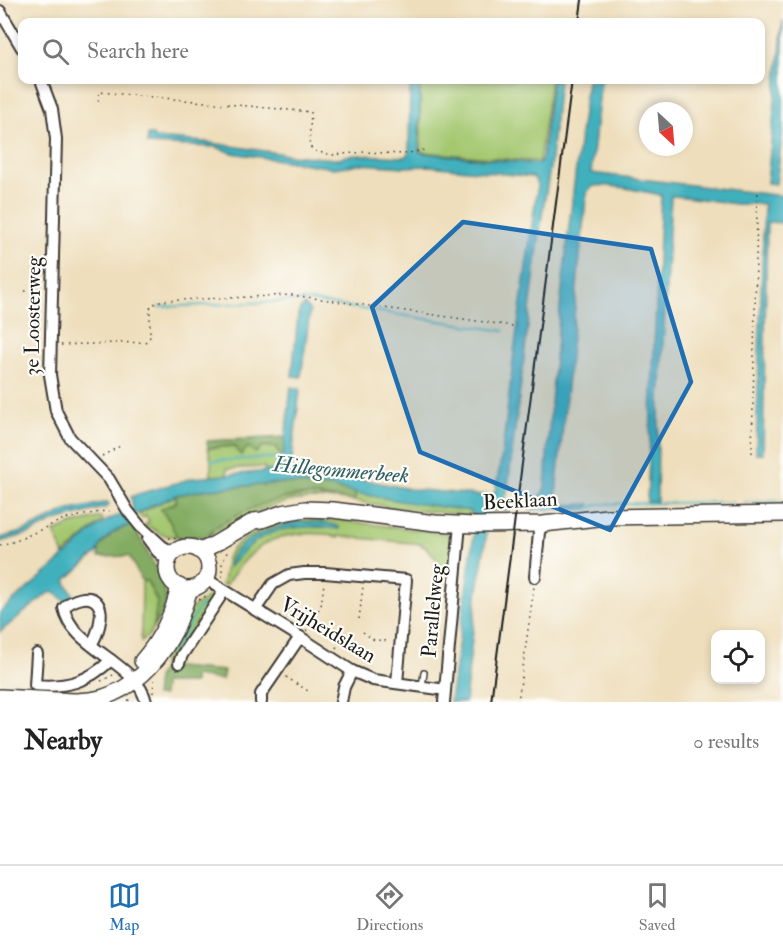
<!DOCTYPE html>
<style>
:root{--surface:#fff;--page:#f6f6f6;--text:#222;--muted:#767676;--line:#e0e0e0;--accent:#1f6fb2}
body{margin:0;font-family:"IM FELL Double Pica",serif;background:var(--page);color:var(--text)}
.controls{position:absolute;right:18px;bottom:18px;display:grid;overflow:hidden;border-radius:12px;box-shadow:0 3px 9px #0003}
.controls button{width:54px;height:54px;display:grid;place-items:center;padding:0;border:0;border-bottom:2px solid var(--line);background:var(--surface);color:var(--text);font:30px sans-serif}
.compass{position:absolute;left:639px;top:102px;width:54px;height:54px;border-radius:50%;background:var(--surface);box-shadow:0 3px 9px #0003;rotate:154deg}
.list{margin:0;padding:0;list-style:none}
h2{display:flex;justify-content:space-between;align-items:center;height:78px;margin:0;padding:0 24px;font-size:26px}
h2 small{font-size:20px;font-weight:400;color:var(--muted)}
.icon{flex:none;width:33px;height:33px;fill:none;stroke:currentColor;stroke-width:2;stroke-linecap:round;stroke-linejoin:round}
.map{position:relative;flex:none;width:783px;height:702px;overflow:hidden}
.search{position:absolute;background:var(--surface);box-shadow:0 3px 9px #0003;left:18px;right:18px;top:18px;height:66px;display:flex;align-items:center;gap:15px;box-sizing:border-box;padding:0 21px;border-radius:12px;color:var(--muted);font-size:22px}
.sheet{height:162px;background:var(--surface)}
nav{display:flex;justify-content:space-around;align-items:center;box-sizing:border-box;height:84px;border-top:2px solid var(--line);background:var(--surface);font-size:16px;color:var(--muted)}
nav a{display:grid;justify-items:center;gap:3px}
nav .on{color:var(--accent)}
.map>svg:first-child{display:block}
.green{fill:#a4c770;stroke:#607246;stroke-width:1.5}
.forest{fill:#83ac62;stroke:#50643f;stroke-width:1.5}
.water{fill:#41b0bd;stroke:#2e666c;stroke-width:1.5}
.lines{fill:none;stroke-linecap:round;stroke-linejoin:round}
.stream{stroke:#41b0bd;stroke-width:2}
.lane-casing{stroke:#3c3934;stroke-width:8}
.street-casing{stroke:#3c3934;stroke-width:14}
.secondary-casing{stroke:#3c3934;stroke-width:18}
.path{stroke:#3c3934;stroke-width:1.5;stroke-dasharray:1.5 4.5;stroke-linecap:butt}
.lane{stroke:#fff;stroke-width:5}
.street{stroke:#fff;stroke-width:10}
.secondary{stroke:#fff;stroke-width:15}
.rail{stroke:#1c1c1c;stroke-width:2}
.marked{fill:#1f6fb2;fill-opacity:0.2;stroke:#1f6fb2;stroke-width:4.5;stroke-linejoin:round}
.labels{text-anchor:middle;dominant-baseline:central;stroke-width:4.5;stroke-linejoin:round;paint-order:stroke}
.street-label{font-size:21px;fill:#1c1c1c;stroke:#fdfcf7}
.water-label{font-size:22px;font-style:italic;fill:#2d5f64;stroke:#fdfcf7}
</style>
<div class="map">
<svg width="783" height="702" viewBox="0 0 783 702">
<rect width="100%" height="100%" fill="#fdfcf7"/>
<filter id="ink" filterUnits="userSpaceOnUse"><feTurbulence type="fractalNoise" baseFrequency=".0167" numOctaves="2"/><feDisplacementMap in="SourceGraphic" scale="12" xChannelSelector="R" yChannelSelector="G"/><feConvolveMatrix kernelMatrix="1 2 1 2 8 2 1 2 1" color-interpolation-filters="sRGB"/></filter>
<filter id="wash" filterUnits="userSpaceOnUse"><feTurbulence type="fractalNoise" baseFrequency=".008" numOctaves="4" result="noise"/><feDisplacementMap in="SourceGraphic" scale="24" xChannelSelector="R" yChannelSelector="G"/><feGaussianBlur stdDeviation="1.35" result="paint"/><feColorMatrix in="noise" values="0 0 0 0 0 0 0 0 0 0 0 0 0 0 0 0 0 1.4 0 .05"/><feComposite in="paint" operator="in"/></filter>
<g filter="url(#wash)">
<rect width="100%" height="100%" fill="#eedebc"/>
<!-- green -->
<g class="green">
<polygon points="420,80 551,80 539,162 421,152"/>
<polygon points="235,446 276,447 279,453 284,457 282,468 278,471 265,472 264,467 227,469 227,475 211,476 211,461 208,448"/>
<polygon points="356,493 470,511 474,516 391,507 354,501"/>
<polygon points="176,495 176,502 161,510 169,520 177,537 163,535 145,525 149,521 146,516 142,518 138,514"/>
<path d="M314,495l20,4c-14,0 -29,-1 -43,2 -29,5 -55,21 -81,34l2,-6c11,-6 22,-13 33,-18 22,-11 45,-14 69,-16z"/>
<polygon points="101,517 103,521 100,523 64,555 54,532 73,524"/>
<path d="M312,519l33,2 106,13 3,7 -3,37h-7l1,-6 -3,-1 1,-4 -17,-20 -4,-1v-2l-84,-8v2c-6,-1 -7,-3 -13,-4 -53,-4 -71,11 -100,52l-3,-2c4,-9 2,-19 6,-28 11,-25 60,-36 84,-37z"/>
<polygon points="142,581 147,581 157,602 154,627 149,635 141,641"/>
<polygon points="216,592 217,594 209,607 207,606 177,653 179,654 176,659 172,660 171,665 162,666 164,659 192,608"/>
</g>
<!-- forest -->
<g class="forest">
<polygon points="286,437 284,457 279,453 276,447 262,446 256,453 248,447 241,455 234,446 208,448 207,441"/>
<path d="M283,483l48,4 25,6 -2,8c-13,-1 -25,-4 -38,-5 -27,-3 -61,9 -85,23 -8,4 -18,7 -21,16l-7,2h-26l-8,-17 -8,-11 15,-7v-7l33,-6z"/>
<path d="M129,520c9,13 39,68 37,82 -2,8 -8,18 -12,25l3,-26 -10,-20h-5l-13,-25 -30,1v-10l15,-15 16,-7z"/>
<polygon points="164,666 224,671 222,680 194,676 194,683 164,683 163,696 155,696 157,678"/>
</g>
<!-- water -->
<g class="water">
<polygon points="783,20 783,129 776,184 767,183"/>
<path d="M410,80h10l-1,71 3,2 116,11 4,-4 10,-80h7l-9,88 -9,55 -34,270 -3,12h5v5l-19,1 -4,5v22l-9,58 -12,106h-15l24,-168v-18l-4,-5 -64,-9 -50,-9 -25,-6 -48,-4 -74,6 -33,6 -12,6 -11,4 -15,9 -2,-1 -7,5 1,7c-12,4 -29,13 -32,27l-30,26 -2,3 1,4 7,11 -10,5c-6,-6 -9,-11 -17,-7l-47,38v-20l62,-53 2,-4h3c13,-12 40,-42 58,-40l8,-6 -2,-12 7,-3 55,-16 88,-8 1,-2 9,-81 9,2 -9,77 1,5 53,5 65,13 68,6 15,-1 2,-2 7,-38 12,-102 21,-149c1,-9 5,-19 -2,-26l-104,-11 -25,1 -43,-3 -27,4 -102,-15 -16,-6 -69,-3 1,-9h5l1,3 51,4 86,13 44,4h5l5,-3 14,-1 46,2 4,-5z"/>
<path d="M587,80h14l-10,93 192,23v27l-16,-1 -4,231h-7l8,-249c-10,-1 -19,1 -29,0 -22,-3 -43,-7 -64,-8l-13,242 -1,64h-10l14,-307c-14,-3 -55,-12 -67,-9 -6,2 -7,7 -8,12l-31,307 35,-1 -3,5 -59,1 1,-5c7,-8 11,-5 16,-18 8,-135 25,-273 42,-407z"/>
<polygon points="305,305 310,311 301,377 292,376 298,315 300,309"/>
<polygon points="108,502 109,505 107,507 55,521 31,533 0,542 0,538 24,531 66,511"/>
<path d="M299,522c13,0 28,-1 40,5v2c-30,-4 -61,-4 -86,14 -9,7 -16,15 -23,23h-2c5,-26 48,-40 71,-44z"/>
</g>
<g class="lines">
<!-- stream -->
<g class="stream">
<polyline points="159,307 293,301 310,301 504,331"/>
<polyline points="211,461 284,457"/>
<polyline points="745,502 783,501"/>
<polyline points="587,509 599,504 733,502"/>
<polyline points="170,658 198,609 204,605"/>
</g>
</g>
</g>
<g filter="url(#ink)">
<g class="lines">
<!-- lane casing -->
<g class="lane-casing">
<polyline id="lane" points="422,686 424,673"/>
</g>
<!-- street casing -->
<g class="street-casing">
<g id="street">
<polyline points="0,11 22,48"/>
<polyline points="41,80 52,109 56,139 50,375 56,411 70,438 109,479 128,511 140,526 162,546 174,553"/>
<polyline points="148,539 157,551 169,562"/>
<polyline points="535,577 539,532 543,524"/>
<polyline points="206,579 300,637 352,671 373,680 439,689"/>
<polyline points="255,610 273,584 289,575 304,573 325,573 406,580 397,683"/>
<path d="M91,645c6,-9 14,-31 7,-41 -8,-12 -27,-4 -34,4 7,40 74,55 82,94"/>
<path d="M37,654l-2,31c31,3 53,-3 76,-25"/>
<polyline points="179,663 182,655 224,591"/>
<polyline points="261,702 261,694 300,637"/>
<polyline points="341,702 344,687 352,671"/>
<polyline points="444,702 460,524"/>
</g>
</g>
<!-- secondary casing -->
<g class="secondary-casing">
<g id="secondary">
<circle cx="188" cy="568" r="21"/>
<polyline points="200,551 213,545 254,521 262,520 282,513 305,509 333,510 435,523 474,525 543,524 607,517 783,514"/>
<path d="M142,661c19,-22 31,-46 37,-75"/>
<path d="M0,697c18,1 37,2 55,3 16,1 31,2 46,-2 31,-9 56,-34 71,-62 9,-15 12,-31 18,-47"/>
</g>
</g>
<!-- path -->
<g class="path">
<polyline points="98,101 99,92 311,112 309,146 315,151 332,155 365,152 404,154 424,150"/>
<polyline points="25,291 42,295"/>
<polyline points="61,345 145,342 150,337 150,308 158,301 292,295 513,326"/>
<polyline points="752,453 757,210 758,190"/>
<polyline points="102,456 122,445"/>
<polyline points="168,538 196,540"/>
<polyline points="0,545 16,541 64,519 105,511 111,511"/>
<polyline points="158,566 166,587"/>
<polyline points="222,577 222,564 228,550"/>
<polyline points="199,600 208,595"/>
<polyline points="359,619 363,586"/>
<polyline points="306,631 321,606 324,583"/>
<polyline points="363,632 374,640 390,641"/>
<polyline points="336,648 343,636"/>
<polyline points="286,677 308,691"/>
<polyline points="101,681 113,675"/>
<polyline points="153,693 154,680"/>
<polyline points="128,700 134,702"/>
<polyline points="518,702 534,587"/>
</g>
<!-- lane -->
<use href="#lane" class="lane"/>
<!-- street -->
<use href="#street" class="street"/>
<!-- secondary -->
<use href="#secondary" class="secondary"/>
<!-- rail -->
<g class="rail">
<polyline points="579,22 582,0"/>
<polyline points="491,702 572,80"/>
</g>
</g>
</g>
<!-- marked area -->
<path class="marked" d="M463,222l188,27 40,133 -81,148 -190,-78 -48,-145z"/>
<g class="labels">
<!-- street labels -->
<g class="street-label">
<text transform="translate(33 316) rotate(-89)">3e Loosterweg</text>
<text transform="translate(520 501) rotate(-3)">Beeklaan</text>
<text transform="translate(433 611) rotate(-85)">Parallelweg</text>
<text transform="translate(328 630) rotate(31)">Vrijheidslaan</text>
</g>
<!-- water labels -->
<g class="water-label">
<text transform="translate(341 470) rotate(5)">Hillegommerbeek</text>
</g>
</g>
</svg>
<div class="controls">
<button><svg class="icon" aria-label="locate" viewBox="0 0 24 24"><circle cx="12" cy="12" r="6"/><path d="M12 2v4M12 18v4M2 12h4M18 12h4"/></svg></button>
</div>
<svg class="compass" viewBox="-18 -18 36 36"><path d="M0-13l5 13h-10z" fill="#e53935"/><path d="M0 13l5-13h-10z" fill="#767676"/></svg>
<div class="search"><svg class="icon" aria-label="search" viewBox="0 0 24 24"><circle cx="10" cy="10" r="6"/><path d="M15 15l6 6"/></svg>Search here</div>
</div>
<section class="sheet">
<h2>Nearby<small>0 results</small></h2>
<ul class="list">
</ul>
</section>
<nav>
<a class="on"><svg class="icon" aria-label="map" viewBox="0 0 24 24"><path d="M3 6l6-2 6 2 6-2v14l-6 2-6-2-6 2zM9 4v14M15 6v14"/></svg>Map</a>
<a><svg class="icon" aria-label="directions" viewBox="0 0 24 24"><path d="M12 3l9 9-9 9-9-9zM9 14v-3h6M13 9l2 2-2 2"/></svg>Directions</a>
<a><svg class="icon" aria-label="saved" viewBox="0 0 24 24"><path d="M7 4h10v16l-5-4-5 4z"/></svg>Saved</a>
</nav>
